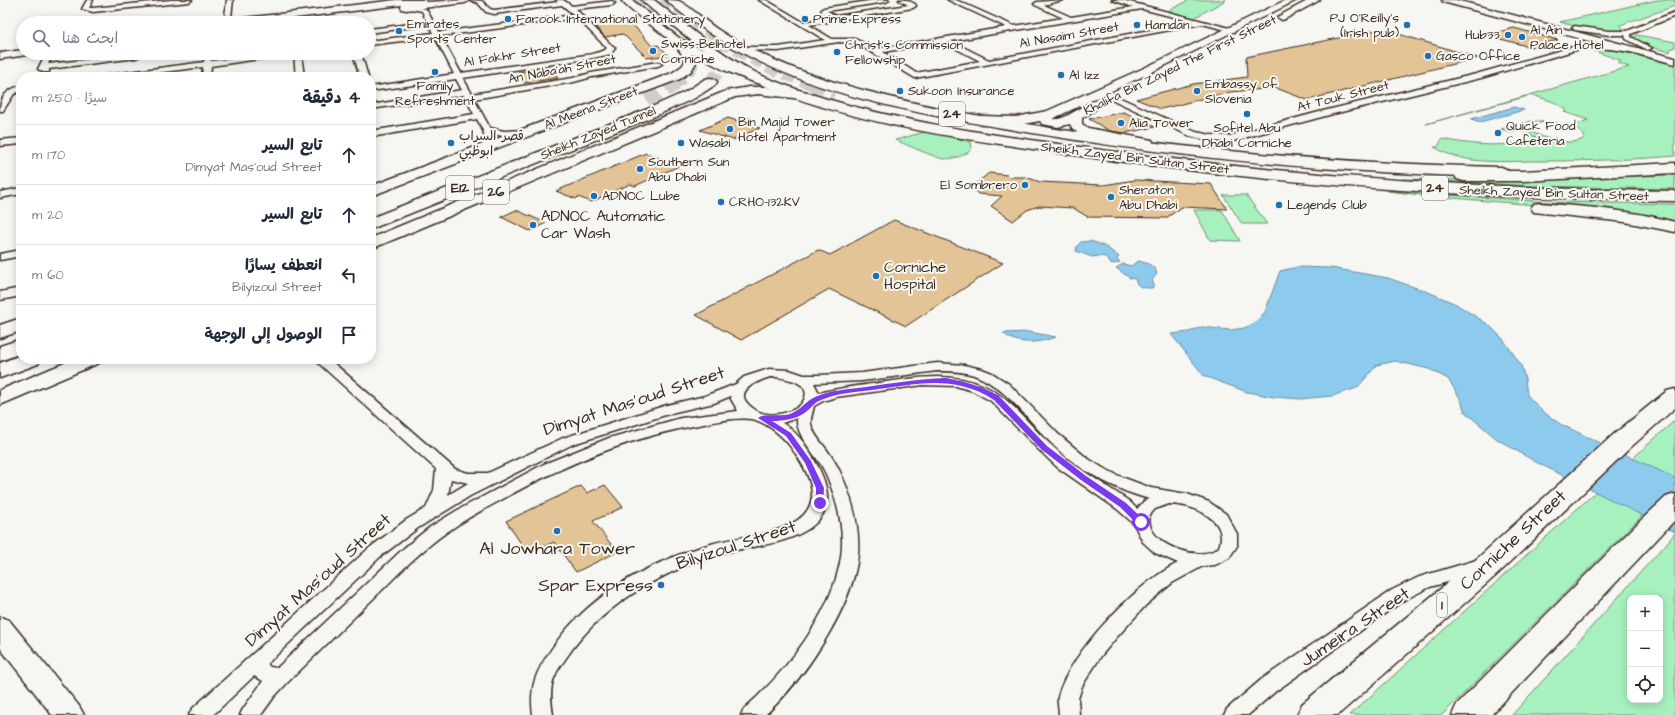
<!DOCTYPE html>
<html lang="ar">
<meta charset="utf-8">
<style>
:root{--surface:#fff;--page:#f6f6f7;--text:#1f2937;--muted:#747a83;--line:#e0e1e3}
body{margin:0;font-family:"Architects Daughter","Playpen Sans Arabic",sans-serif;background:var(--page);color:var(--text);direction:rtl}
.controls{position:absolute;right:12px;bottom:12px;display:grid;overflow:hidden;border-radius:8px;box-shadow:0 2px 10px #0003}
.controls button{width:36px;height:36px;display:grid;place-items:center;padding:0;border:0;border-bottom:1px solid var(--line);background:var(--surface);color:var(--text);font:20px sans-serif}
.stop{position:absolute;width:12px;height:12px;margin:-9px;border:3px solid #7c3aed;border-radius:50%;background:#fff}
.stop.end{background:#7c3aed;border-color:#fff;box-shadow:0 1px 4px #0008}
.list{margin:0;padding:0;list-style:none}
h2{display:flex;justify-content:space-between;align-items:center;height:52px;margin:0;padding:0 16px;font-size:17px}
h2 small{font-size:13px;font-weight:400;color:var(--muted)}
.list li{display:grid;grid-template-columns:26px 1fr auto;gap:12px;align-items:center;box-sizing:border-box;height:60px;padding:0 16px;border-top:1px solid var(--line)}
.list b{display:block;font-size:15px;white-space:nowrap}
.list p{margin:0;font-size:13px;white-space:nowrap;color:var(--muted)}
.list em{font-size:13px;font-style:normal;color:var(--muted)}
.icon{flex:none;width:22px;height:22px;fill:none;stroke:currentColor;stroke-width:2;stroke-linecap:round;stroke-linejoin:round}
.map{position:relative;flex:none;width:1675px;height:715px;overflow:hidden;direction:ltr}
.search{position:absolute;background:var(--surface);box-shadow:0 2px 10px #0003;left:16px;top:16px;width:360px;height:44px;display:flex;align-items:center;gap:10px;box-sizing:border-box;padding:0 14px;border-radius:22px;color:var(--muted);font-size:15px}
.panel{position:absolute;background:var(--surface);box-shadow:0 2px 10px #0003;left:16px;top:72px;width:360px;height:292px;border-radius:16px;direction:rtl}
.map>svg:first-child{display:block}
.green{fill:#a7f1bf;stroke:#718e6e;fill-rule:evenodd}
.water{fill:#8dcbee;stroke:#6c8b9b}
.building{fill:#e3c496;stroke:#3b2a1e}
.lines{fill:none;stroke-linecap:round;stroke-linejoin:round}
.highway-tunnel-far1{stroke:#d1cdc8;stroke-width:12;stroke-dasharray:12 6;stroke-linecap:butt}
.highway-tunnel{stroke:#d1cdc8;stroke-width:14;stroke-dasharray:14 8;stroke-linecap:butt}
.street-casing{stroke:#3b2a1e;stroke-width:3}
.secondary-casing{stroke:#3b2a1e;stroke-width:3}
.primary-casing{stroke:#3b2a1e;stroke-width:3}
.highway-casing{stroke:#3b2a1e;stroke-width:3}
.street{fill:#f6f6f2;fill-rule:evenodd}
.secondary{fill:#f6f6f2;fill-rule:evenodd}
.primary{fill:#f6f6f2;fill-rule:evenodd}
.highway{fill:#f6f6f2;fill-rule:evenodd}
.route{fill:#7c3aed}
.poi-dot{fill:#1f6fb2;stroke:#f6f6f2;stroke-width:1.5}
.labels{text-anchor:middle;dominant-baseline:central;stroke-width:4;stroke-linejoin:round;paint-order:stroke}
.far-poi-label{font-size:13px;fill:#3b2a1e;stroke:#f6f6f2;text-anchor:start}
.far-street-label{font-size:13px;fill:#3b2a1e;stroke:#f6f6f2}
.shield{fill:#f6f6f2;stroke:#73675e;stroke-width:1}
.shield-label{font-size:14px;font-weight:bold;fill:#3b2a1e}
.poi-label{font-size:15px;fill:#3b2a1e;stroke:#f6f6f2;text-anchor:start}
.near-street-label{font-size:18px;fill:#3b2a1e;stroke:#f6f6f2}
.near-poi-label{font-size:18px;fill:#3b2a1e;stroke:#f6f6f2}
</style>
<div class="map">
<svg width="1675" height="715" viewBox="0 0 1675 715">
<rect width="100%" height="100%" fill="#f6f6f2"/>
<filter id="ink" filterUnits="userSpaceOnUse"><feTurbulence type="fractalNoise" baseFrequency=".025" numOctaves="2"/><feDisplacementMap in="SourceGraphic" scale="8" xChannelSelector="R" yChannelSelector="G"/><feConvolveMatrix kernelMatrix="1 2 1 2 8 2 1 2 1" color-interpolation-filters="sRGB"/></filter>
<g filter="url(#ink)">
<!-- green -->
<g class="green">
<polygon points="1189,0 1226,0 1192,19 1166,12"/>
<path d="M1657,0h18v6l-55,19 4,4c-16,8 -48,-3 -64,-7z"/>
<polygon points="1637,35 1675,42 1675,47 1670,49 1670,52 1643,45 1632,38"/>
<path d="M1593,48l26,3 56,14v91c-45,4 -91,5 -137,5 -34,0 -73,5 -104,-14h4l4,-8c30,6 65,10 94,-2l-18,-7 -8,2 -9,-3 31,-8 22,1 17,4 17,-6 -24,-8 3,-2 -13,-8 -22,-7 -106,29 203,-57 -11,-4 3,-2 -4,-2 -29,-10zM1546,122c11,2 33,4 39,15 -10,12 -49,0 -59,-9l1,-3z"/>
<path d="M929,131l42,11 1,6c-5,8 -19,11 -28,11 -8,-1 -39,-15 -49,-19z"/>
<polygon points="1675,175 1675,189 1535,186 1402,179 1497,180"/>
<polygon points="1388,191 1551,202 1675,204 1675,224 1535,205 1428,196"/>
<polygon points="1223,195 1246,195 1267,224 1242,224"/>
<polygon points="1194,210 1222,210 1240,241 1210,240"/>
<polygon points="1675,420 1675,483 1442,715 1350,715"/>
<path d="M1675,533v182h-163l154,-171zM1630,598h30v102h-30z"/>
</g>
<!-- water -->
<g class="water">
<polygon points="1514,107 1524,110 1480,122 1471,119"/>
<path d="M1090,241c12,3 20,8 29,16l-3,2 4,3 -6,2 -4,-1 -4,-6 -7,-1 -7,1 -16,-6 1,-5 4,-4z"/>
<path d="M1138,261c9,2 17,4 19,13l-5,6 2,5 -2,3c-8,0 -15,0 -17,-9l-5,-1 -14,-10 7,-4 8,2z"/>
<polygon points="1297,267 1331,268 1388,278 1428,292 1456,304 1489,325 1503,339 1521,365 1525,379 1527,395 1542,411 1560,424 1675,478 1675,532 1534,461 1497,439 1465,412 1460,398 1448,379 1429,369 1395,361 1377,365 1357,388 1332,396 1300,399 1274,397 1247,392 1204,376 1171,334 1189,332 1201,327 1230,330 1244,328 1253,324 1265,312 1280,271"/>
<path d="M1029,332l27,5c-17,6 -39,9 -53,-4z"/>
</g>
<!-- building -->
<g class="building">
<polygon points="625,20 636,28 652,46 658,45 669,55 647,58 623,34 605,37 593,24"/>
<polygon points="1514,28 1558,40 1530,47 1486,35"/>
<polygon points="1382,29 1478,58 1307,100 1276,88 1230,92 1161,109 1136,99 1193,84 1247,77 1246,57"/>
<polygon points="550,67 558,78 524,83 518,72"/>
<polygon points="1124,112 1155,127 1125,133 1110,131 1089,119"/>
<polygon points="728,118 760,128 733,140 700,130"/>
<polygon points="646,153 679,166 635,186 630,184 591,202 578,197 576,199 556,191"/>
<polygon points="989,173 1007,175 1009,177 1026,177 1040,182 1103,185 1135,180 1211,184 1227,209 1182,207 1166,218 1088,217 1073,208 1039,206 1027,210 1013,221 991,206 1002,196 978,194 972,187"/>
<polygon points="516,210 546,223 530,231 501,217"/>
<polygon points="894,220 1003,263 906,326 829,289 741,340 696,315 818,250 830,255"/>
<polygon points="605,485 623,507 593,521 617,552 576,572 554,542 528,554 506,521 581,486 587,493"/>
</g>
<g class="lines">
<!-- highway-tunnel-far1 -->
<g class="highway-tunnel-far1">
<polyline points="633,0 663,27"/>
<polyline points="661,0 737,50 772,69 814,85"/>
<path d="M710,82c11,-12 20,-26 7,-40"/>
<polyline points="674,85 686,75 694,62 693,56 688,51"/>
</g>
<!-- highway-tunnel -->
<g class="highway-tunnel">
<polyline points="811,84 835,93"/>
<polyline points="647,101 676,84"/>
</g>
<!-- street casing -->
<g class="street-casing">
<g id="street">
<polygon points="87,0 93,0 89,8 93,8 171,0 192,0 189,2 93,12 82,9"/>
<polygon points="227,0 233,0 231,17 249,20 249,22 229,20 222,23 213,23 225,17"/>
<path d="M470,0l12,1 8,8 4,1 64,-8 -2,-2h7l9,6 40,-5 3,2 -3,2 -36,4 37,38 2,1 -4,6 -18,4 -130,20 9,16 101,-16 18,-5 67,-11 4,2 -4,2 -66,11 -18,5 -100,17 16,29 14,3 21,-1 4,3c-7,7 -26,3 -36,1v7l-6,10 -3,1 -4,-3c8,-13 4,-17 -3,-30l-106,18v-6l103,-17 -10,-19 -93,14v-4l91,-15 -6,-11 -85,12v-4l83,-13 -19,-37 -66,8v-4l64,-8 -4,-8 -60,8v-4l58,-7 -5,-11 -16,-3v-2l20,3 13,23 135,-17 -12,-10 -68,9 -8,-2 -8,-9zM577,18l30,30 -2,2 -12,4 -132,19 -20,-37z"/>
<path d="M759,0h7l37,22 26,-4 -8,-6 1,-3 2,-1 51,-8h14l-3,2 -59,9 9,5 72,-11 -9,-5h8l8,4 1,2 -3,2 -104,17 23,14h23l22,10 129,-22 -58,-27h8l58,26 49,-8 -28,-13 -1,-1 3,-2 26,-2 -19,5 27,12 62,-10 -21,-7h10l115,30 -3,2 -32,-8 -287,54 -42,-25 -19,-10 -15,-1 -61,9 -38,-1 -2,-1 4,-2h36l47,-7zM1142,9l51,13 -204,38 -38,-19zM943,42l37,19 -64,12 -33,-21z"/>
<polygon points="1675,12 1675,16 1631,34 1631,37 1650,47 1652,48 1648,50 1626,39 1625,35 1609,35 1575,30 1572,28 1575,26 1609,31 1627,31"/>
<path d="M1583,44c12,0 42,-1 52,6l-4,2 -21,-3 -27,-1 -102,30 -152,37 -100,27 -18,-1 -21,-5 -81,-38 4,-2h3l80,36 15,3 18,1 94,-25 153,-37z"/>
<polygon points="46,53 54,53 48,64 147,53 136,58 49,69 49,72 43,72 38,69"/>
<polygon points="204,53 212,53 211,61 274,53 301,53 304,77 296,77 294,54 211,66 210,77 202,77 203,67 123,77 102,77 106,75 204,62"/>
<polygon points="353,53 361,53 368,77 360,77"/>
<path d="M21,86v5l-7,3 -11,17h-3c0,-14 7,-22 21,-25z"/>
<polygon points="21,138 21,144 0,146 0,140"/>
<polygon points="21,188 21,194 0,198 0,192"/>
<polygon points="21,250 21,256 0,260 0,254"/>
<polygon points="21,288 21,296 0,300 0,292"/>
<path d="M314,359h15l126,110 13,4h20l75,-35 104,-33 38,-9 31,-12 8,-7 25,-8 20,1 15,5h15l43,-2 75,-10 27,2 18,4 10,4 17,11 49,50 29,24 16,10 16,8 32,12 36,6 22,8 17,12 11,20v12l-8,12 -14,7 -12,1 -31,17 -26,22 -30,33 -15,18 -19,30 -4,13 1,16h-20c0,-6 -2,-13 -1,-18 11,-44 80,-115 120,-134l-23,-10 -12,-11 -9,-18 -17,-15 -60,-42 -18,-17 -48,-49 -18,-10 -17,-5 -33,-1 -87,12 -13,4 -9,5c-1,6 -4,12 -3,18 2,10 10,18 16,26 6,8 11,17 15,26 11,25 18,51 16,79 -5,52 -55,126 -93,160h-24l3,-6c42,-37 88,-95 97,-152 4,-28 -4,-57 -15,-83 -7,-17 -31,-38 -29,-56l-15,5c13,7 21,18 28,30 18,28 29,58 -5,78 -27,16 -61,15 -90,24 -58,19 -115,52 -149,103 -4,6 -9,12 -11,18 -6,11 -4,27 -2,39h-20c-4,-29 3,-44 20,-68 37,-53 97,-85 158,-103 26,-8 56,-7 80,-20 12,-6 20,-15 21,-28 0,-16 -8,-30 -17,-43 -9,-14 -27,-31 -44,-34 -13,-2 -34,2 -47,5 -72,12 -139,40 -203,76 -19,10 -37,20 -54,32 -24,17 -45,38 -66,59 -31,30 -62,61 -93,91l-14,15 -13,18h-21l3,-6 20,-28 -9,-5 -41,39h-24l3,-6 176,-160 38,-29 20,-12 8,-18 2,-21zM937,371c12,0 25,0 37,4 36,13 59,54 89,79 25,21 54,36 86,45l-5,2 -7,8 -8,-8c-27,-18 -56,-35 -79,-57 -22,-20 -39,-46 -66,-58 -33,-15 -71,-8 -105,-3 -21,3 -41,5 -60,10l-5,-10 48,-2zM770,377c12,0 43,4 34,23 -7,14 -35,18 -47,11 -28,-17 -5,-28 13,-34zM731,396v3l7,12 -57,7 -72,20 -65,26 -88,47 -26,16 -26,21 -127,120 -7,-1 -2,-2v-2l112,-106 38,-29 52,-32 103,-52 102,-32 39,-9zM451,479l17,4 -20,12zM1169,504c22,0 61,14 50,43 -17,16 -64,0 -69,-22 -1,-3 0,-6 -1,-9l6,-7z"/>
<polygon points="1480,559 1486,561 1489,566 1486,571 1430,587 1404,600 1276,691 1248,715 1224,715 1227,709 1262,679 1392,590 1419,577"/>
</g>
</g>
<!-- secondary casing -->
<g class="secondary-casing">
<g id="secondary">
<path d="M1286,0h11l-145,72 -100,47c16,2 27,-16 42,-13l2,3 -14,9v6l6,4 64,12 1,3 -1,3 -5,1 -67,-13 -8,-6 -2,-4 -12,3 -16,-3 -2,-3c-20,4 -44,7 -63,2l-2,-3 2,-3 4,-1 35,1 31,-6 97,-43z"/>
<polygon points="1309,0 1320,0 1285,19 1282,20 1277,17"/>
<polygon points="1442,0 1456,0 1675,58 1675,64 1443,2"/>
<polygon points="0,617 9,620 79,706 84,715 52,715 0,648"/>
</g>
</g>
<!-- primary casing -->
<g class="primary-casing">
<g id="primary">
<polygon points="396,0 426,0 425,2 470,0 465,3 406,10 402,9 401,7 402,5 254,23 222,23 227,20"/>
<path d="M621,0h11l47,38 53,26 32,13 2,3 -2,3h-8l-32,-13 -30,-16 3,7 -6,10 -11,8 -309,117v-10l301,-113 10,-7 3,-5c-7,-23 -49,-42 -64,-61z"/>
<path d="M666,0c4,0 9,0 13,1 12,6 26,20 38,28 49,33 108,52 165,66 57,15 116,24 174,34 148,23 296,35 445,38l5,2 3,3 -3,3 -5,2c-167,-4 -333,-20 -498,-49 -104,-18 -219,-39 -306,-104 -10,-7 -22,-15 -31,-24z"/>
<polygon points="23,50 23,53 29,53 27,55 0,59 0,53"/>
<polygon points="749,87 766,87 802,91 807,92 808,95 807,98 802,99 758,94 735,97 371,249 371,238 726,91"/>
<polygon points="21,318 21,331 0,338 0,325"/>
<polygon points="74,359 103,359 99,363 0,405 0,390"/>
</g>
</g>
<!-- highway casing -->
<g class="highway-casing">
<g id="highway">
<path d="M642,0h12c36,28 71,59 113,78 19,8 40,15 60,21 73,22 149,33 224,44 207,30 415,46 624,48v10c-209,-2 -416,-18 -622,-49 -95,-14 -205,-29 -293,-68 -33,-15 -62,-37 -89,-60 -10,-8 -21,-15 -29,-24z"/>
<polygon points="710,78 715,79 717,82 715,85 695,98 655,116 371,229 371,218 645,110 685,92 705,79"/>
<polygon points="1675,163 1675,173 1523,181 1463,181 1457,179 1455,176 1457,173 1463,171 1523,171"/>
<path d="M1540,203c46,4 91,7 135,19v10l-50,-10 -91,-10 -3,-4 3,-4z"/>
<polygon points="21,339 21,353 0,361 0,346"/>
<polygon points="21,355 21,359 41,359 38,364 0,378 0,363"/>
<polygon points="1675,389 1675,408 1631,447 1500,572 1338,715 1297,715 1302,704 1480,556 1613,435 1667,391"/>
<polygon points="1675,494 1675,520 1491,715 1452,715 1457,704 1639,522 1666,497"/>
</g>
</g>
<!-- street -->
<use href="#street" class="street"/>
<!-- secondary -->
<use href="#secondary" class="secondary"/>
<!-- primary -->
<use href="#primary" class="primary"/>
<!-- highway -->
<use href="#highway" class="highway"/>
</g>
</g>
<!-- route -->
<path class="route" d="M946,378c19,4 36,8 53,18l48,50 39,30 40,27 18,17v5h-6l-18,-18 -39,-27 -40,-31 -47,-49c-39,-26 -79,-16 -122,-10 -17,2 -35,3 -51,10 -6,2 -9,7 -14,11 -9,8 -24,10 -35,10l19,12 20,28 13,27 -1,15 -3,3 -4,-3v-15l-11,-25 -19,-27 -28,-18c5,-5 23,-1 32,-4 11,-4 16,-13 25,-17 16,-7 35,-8 51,-10 27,-4 53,-8 80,-9z"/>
<!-- markers -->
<g class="poi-dot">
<circle cx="508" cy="19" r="4"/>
<circle cx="805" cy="19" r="4"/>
<circle cx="1137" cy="25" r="4"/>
<circle cx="1407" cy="25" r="4"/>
<circle cx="399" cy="31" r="4"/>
<circle cx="1508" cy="35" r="4"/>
<circle cx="1522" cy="37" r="4"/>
<circle cx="653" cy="51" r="4"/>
<circle cx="837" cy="52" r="4"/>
<circle cx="1428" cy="56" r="4"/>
<circle cx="435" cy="72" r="4"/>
<circle cx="1061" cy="75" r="4"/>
<circle cx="900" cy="91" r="4"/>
<circle cx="1197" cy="91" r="4"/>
<circle cx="1247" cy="114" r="4"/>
<circle cx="1121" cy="123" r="4"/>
<circle cx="730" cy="129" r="4"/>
<circle cx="1498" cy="133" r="4"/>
<circle cx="451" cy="143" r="4"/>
<circle cx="681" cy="143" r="4"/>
<circle cx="640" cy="169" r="4"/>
<circle cx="1025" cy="185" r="4"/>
<circle cx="594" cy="196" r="4"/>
<circle cx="1111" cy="197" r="4"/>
<circle cx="721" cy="202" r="4"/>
<circle cx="1279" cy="205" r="4"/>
<circle cx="533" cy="225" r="4"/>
<circle cx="876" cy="276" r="4"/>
<circle cx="557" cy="531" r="4"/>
<circle cx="661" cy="585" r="4"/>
</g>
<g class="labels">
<!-- far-poi labels -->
<g class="far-poi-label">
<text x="1399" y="18" text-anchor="end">PJ O'Reilly's<tspan x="1399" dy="15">(Irish pub)</tspan></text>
<text x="516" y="19">Farook International Stationery</text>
<text x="813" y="19">Prime Express</text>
<text x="407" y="24">Emirates<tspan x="407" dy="15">Sports Center</tspan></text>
<text x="1145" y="25">Hamdan</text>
<text x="1530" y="30">Al Ain<tspan x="1530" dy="15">Palace Hotel</tspan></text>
<text x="1500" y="35" text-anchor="end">Hub33</text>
<text x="661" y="44">Swiss-Belhotel<tspan x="661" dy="15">Corniche</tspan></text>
<text x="845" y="45">Christ's Commission<tspan x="845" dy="15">Fellowship</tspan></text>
<text x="1436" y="56">Gasco Office</text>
<text x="1069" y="75">Al Izz</text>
<text x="1205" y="84">Embassy of<tspan x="1205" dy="15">Slovenia</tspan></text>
<text x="435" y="86" text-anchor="middle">Family<tspan x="435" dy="15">Refreshment</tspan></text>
<text x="908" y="91">Sukoon Insurance</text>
<text x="738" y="122">Bin Majid Tower<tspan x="738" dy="15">Hotel Apartment</tspan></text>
<text x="1129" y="123">Alia Tower</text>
<text x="1506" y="126">Quick Food<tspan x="1506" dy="15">Cafeteria</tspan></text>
<text x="1247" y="128" text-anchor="middle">Sofitel Abu<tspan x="1247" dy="15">Dhabi Corniche</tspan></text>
<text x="459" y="136">قصر السراب<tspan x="459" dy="15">ابوظبي</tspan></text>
<text x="689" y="143">Wasabi</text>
<text x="648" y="162">Southern Sun<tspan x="648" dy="15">Abu Dhabi</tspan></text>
<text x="1017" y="185" text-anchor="end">El Sombrero</text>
<text x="1119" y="190">Sheraton<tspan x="1119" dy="15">Abu Dhabi</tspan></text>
<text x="602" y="196">ADNOC Lube</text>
<text x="729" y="202">CRHO-132KV</text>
<text x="1287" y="205">Legends Club</text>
</g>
<!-- far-street labels -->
<g class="far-street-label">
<text transform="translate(1069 35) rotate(-10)">Al Nasaim Street</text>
<text transform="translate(512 55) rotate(-9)">Al Fakhr Street</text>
<text transform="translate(1180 65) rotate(-26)">Khalifa Bin Zayed The First Street</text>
<text transform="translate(562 69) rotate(-11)">An Naba'ah Street</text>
<text transform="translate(1343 96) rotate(-14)">At Touk Street</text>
<text transform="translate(591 108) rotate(-21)">Al Meena Street</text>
<text transform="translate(598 133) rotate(-22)">Sheikh Zayed Tunnel</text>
<text transform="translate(1135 158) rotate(7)">Sheikh Zayed Bin Sultan Street</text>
<text transform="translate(1554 193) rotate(2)">Sheikh Zayed Bin Sultan Street</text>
</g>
<!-- shield labels -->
<g class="shield">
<rect x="939" y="102" width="26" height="24" rx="3"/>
<rect x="446" y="176" width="28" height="24" rx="3"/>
<rect x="1422" y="176" width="26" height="24" rx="3"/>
<rect x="483" y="180" width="26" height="24" rx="3"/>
<rect x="1437" y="593" width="10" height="24" rx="3"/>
</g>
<g class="shield-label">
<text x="952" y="114">24</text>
<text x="460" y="188">E12</text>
<text x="1435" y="188">24</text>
<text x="496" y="192">26</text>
<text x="1442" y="605">1</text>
</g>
<!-- poi labels -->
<g class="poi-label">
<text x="541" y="216">ADNOC Automatic<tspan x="541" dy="17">Car Wash</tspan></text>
<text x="884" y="267">Corniche<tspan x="884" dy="17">Hospital</tspan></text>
</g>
<!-- near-street labels -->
<g class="near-street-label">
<text transform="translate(634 401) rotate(-18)">Dimyat Mas'oud Street</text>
<text transform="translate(1513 540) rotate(-43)">Corniche Street</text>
<text transform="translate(736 545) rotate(-18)">Bilyizoul Street</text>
<text transform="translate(318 580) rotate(-42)">Dimyat Mas'oud Street</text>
<text transform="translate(1355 627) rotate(-34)">Jumeira Street</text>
</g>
<!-- near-poi labels -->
<g class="near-poi-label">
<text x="557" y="548">Al Jowhara Tower</text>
<text x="653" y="585" text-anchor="end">Spar Express</text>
</g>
</g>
</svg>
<div class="controls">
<button>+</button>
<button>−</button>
<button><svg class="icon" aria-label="locate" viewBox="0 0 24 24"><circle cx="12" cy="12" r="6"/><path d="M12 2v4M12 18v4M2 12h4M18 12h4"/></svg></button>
</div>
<div class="stop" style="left:1141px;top:522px"></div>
<div class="stop end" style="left:820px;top:503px"></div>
<div class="search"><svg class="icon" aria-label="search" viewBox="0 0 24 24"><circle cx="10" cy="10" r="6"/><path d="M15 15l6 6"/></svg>ابحث هنا</div>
<section class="panel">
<h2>4 دقيقة<small>سيرًا · 250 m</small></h2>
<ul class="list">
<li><svg class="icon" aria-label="ahead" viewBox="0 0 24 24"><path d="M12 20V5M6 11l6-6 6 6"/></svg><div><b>تابع السير</b><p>Dimyat Mas'oud Street</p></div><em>170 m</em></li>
<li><svg class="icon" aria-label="ahead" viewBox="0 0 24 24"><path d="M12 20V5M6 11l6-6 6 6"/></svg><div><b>تابع السير</b></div><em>20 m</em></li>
<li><svg class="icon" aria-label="left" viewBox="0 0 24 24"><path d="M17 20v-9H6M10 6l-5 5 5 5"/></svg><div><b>انعطف يسارًا</b><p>Bilyizoul Street</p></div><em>60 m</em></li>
<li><svg class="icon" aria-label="arrive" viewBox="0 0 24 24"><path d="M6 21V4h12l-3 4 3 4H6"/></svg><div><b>الوصول إلى الوجهة</b></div></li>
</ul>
</section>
</div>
